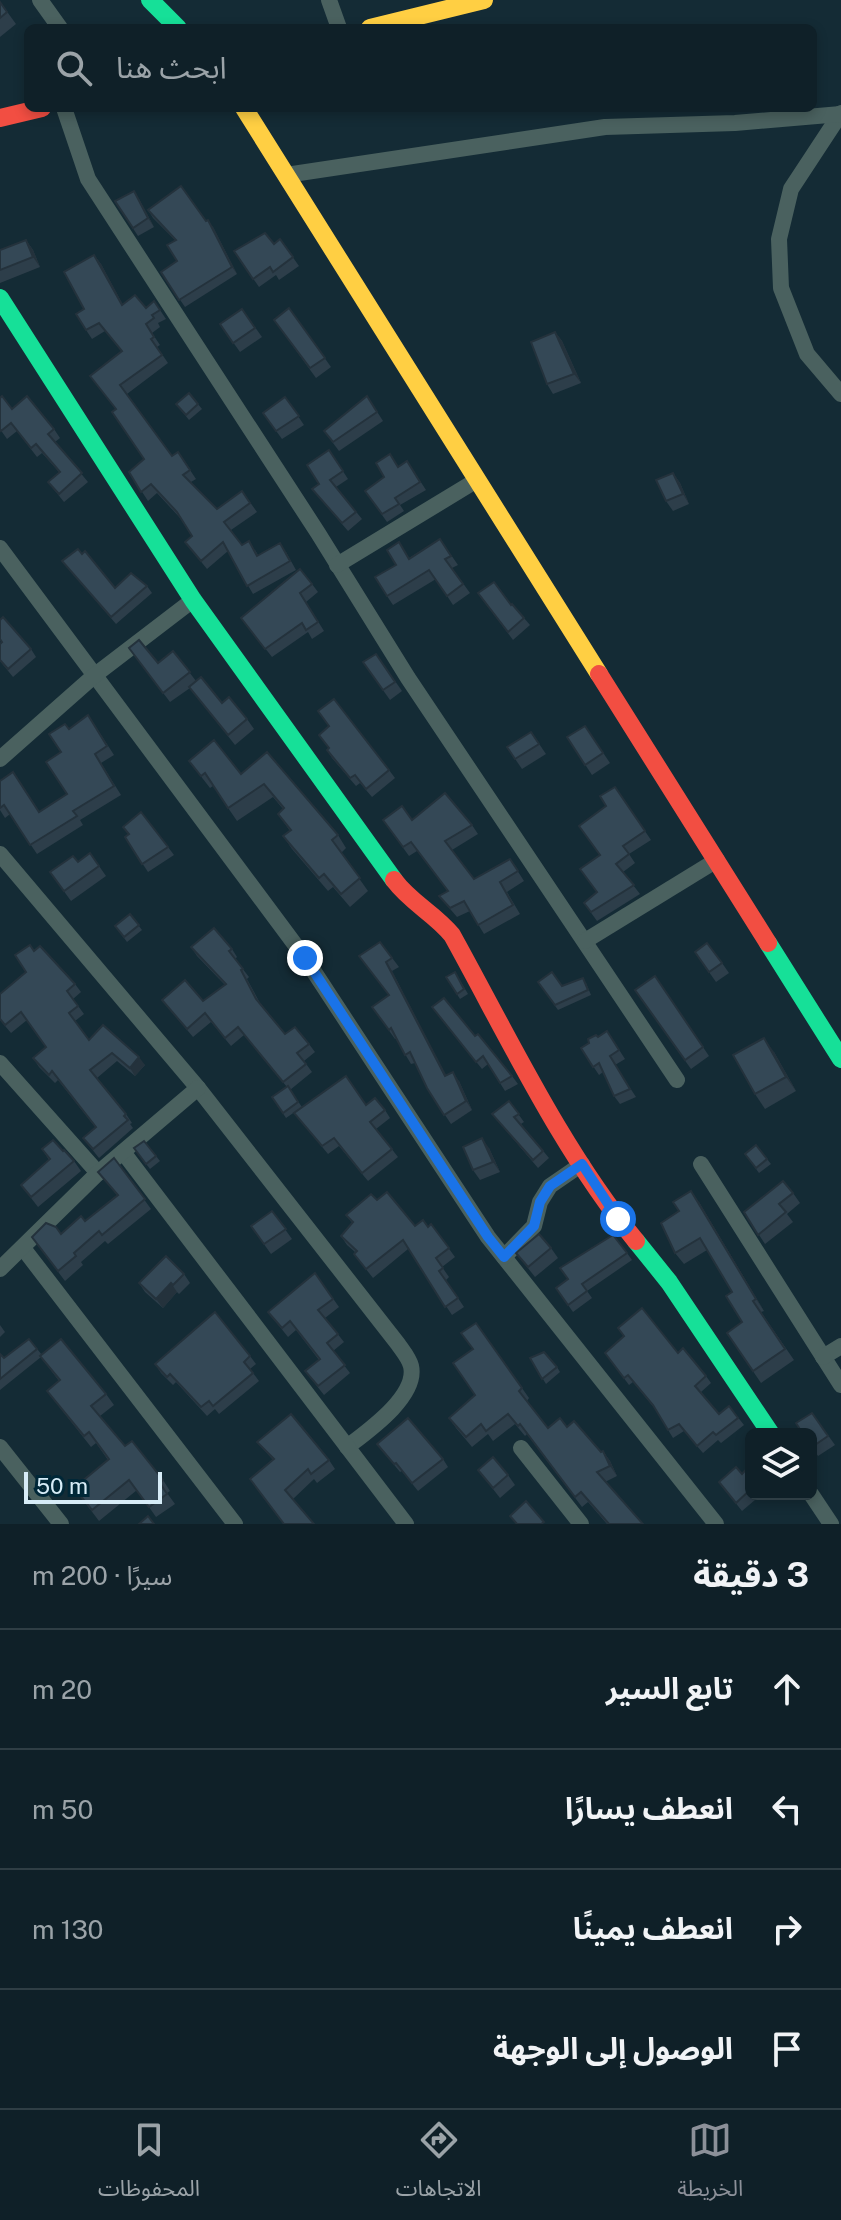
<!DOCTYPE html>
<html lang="ar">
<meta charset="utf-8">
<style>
:root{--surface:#0f2028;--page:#182830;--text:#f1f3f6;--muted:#9ba3a8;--line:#2f3e45;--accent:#8c9099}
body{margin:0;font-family:"Public Sans","Noto Sans Arabic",sans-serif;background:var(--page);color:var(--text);direction:rtl}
.controls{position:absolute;right:24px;bottom:24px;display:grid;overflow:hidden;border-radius:12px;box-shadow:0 4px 12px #0003}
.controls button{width:72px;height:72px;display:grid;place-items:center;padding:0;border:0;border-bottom:2px solid var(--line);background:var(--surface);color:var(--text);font:40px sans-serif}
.scale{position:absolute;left:24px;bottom:20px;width:138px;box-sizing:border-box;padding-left:8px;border:4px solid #d7ecf7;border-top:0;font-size:22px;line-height:28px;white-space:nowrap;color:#d7ecf7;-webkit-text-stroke:6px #002737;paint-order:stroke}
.stop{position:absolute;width:24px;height:24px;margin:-18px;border:6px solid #1a73e8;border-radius:50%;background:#fff}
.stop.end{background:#1a73e8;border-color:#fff;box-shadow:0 2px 8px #0008}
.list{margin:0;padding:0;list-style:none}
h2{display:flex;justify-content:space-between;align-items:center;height:104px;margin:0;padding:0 32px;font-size:34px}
h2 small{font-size:26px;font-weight:400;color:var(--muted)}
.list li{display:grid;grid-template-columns:52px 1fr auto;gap:24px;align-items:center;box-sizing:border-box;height:120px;padding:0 32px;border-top:2px solid var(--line)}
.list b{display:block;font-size:30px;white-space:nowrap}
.list em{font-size:26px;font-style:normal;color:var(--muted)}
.icon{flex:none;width:44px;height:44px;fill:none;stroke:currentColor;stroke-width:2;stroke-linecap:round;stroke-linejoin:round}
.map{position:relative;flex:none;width:841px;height:1524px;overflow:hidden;direction:ltr}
.search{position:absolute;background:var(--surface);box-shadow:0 4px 12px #0003;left:24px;right:24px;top:24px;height:88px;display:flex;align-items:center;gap:20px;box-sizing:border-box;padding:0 28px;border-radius:12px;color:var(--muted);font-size:30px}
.sheet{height:584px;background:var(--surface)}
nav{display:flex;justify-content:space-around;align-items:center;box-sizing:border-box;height:112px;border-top:2px solid var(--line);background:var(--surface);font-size:22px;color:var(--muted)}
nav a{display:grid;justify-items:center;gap:4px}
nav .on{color:var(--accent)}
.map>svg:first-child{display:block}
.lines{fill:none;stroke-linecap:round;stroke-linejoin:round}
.street{stroke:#4a615f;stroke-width:16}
.fast{stroke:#16e098;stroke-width:18}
.slow{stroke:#ffcf43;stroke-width:18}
.jam{stroke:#f24e42;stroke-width:18}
.wall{fill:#2d3e4a}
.shaded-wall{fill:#24323c}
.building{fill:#344856;stroke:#24323c;stroke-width:2}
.route{stroke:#1a73e8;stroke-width:10}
</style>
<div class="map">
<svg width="841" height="1524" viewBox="0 0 841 1524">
<rect width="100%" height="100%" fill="#142b35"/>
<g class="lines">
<g class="street">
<polyline points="40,0 60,28"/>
<polyline points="329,0 339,28"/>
<polyline points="64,108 88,179 318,533 408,678 677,1080"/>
<polyline points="841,113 791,189 779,239 781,288 807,354 841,394"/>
<polyline points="286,175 605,127 735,123 841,114"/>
<polyline points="0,548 305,958 488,1237 716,1524"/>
<polyline points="337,565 477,480"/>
<polyline points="0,759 95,675 193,600"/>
<path d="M0 854 198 1088 398 1344C402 1350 409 1358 411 1366 418 1396 368 1431 347 1447"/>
<polyline points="585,941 717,860"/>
<polyline points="0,1063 98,1173"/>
<polyline points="123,1152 406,1524"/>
<polyline points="701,1164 841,1385"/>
<polyline points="23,1248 235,1524"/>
<polyline points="504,1257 534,1226 540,1202 550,1186 582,1164"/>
<polyline points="0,1269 98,1173 198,1088"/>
<polyline points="823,1357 841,1346"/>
<polyline points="0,1447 61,1524"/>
<polyline points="521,1448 581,1524"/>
<polyline points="811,1494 831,1524"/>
</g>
<g class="fast">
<polyline points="150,0 178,28"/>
<polyline points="0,298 193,600 394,880"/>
<polyline points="768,943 841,1059"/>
<polyline points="636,1241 669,1282 771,1434"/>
</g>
<g class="slow">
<polyline points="370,28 484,0"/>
<polyline points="244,108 599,674"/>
</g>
<g class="jam">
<polyline points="0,118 42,108"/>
<polyline points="599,674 768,943"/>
<path d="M394 880C411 903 434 913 452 935 509 1038 561 1149 636 1241"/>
</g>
</g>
<g class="wall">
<polygon points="0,2 16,24 0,37"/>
<polygon points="139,199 154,227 138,236 115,201"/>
<polygon points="148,210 206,221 213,227 237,274 185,307 161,272 177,261 175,240 153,218"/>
<polygon points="280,239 299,266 279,280 276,275 259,287 234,251 274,244"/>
<polygon points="26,240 33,250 40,267 0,283 0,250"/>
<polygon points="94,255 101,264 123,305 146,308 154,301 166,319 158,323 160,327 152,333 160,345 157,347 168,363 127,394 172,456 178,452 196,479 191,482 217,509 242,491 257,512 231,530 242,545 255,550 258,555 286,552 296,570 253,594 228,551 207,569 185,542 192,536 181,519 157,493 148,501 129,472 144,459 115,410 122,352 105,331 92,339 86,330 84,309"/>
<polygon points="289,308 331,367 316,378 274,320"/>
<polygon points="242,309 262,337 240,352 220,324"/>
<polygon points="555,332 562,341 581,383 553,394 547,384"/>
<polygon points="189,393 202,409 189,420 176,404"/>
<polygon points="367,396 383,421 339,451 324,431"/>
<polygon points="285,397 304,425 282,439 263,413"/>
<polygon points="12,409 54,429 60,438 55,442 88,482 64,502 48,482 59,472 42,453 37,457 17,431 7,439 0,429"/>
<polygon points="329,450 348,479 336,487 362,519 348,531 312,489 319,484"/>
<polygon points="407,461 426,490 400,505 404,511 387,522 365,491"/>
<polygon points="673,473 680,483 689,504 673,511 666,501"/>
<polygon points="440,539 458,565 452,568 470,593 453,605 436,579 393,605 387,596 409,558"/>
<polygon points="82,554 115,588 147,586 152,593 116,624 62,561"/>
<polygon points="312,584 318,592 306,602 324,631 312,639 308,632 272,657 241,618"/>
<polygon points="478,593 511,605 524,618 530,625 513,640"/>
<polygon points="2,642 31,649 36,657 13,677 0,661 0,644"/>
<polygon points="129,648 158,663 173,651 196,681 222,703 247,719 254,729 235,745 190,688 170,702"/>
<polygon points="376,654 402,691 390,700 363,662"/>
<polygon points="94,724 114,755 101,763 121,795 80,820 83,825 37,854 10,814 5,818 0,810 0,781 40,812 67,794 61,752 69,729"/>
<polygon points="585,726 610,763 592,775 567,737"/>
<polygon points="531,732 546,754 522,769 507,747"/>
<polygon points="319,735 389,770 395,778 372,797 360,783 356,786 332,758 327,750 329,748"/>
<polygon points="267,752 338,835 346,848 341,853 368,891 350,907 333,887 328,891 292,849 283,836 290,831 278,814 283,809 273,797 237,821 213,786 210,788 189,761 241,774"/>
<polygon points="615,787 651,840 629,854 635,863 623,872 640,894 597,921 584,903 597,892 606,806"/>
<polygon points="383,820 412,820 472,825 478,834 452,850 474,879 510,859 524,881 507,892 520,914 484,934 470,911 457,917 439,896 448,891 417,851 409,856"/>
<polygon points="125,837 168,847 174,855 148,872"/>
<polygon points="90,853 106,876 71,901 50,872 78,862"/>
<polygon points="130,914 142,930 127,942 115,926"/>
<polygon points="380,942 399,967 392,971 446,1076 459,1081 472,1110 451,1124 427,1088 415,1063 411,1064 396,1039 395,1039 372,1007 389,996"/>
<polygon points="191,947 232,949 237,957 235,959 249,977 247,979 260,1003 285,1034 309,1044 315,1052 304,1061 312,1072 290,1090 302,1107 286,1118 272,1097 287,1087 244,1035 231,1046 211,1022 193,1037 162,1000 203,1001 225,985 197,956"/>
<polygon points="34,951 75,984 81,992 73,999 84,1014 75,1021 89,1040 145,1065 135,1076 117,1061 97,1078 126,1114 132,1123 130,1124 133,1128 99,1158 83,1138 96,1128 58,1080 55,1083 39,1067 33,1058 46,1047 27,1020 11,1033 0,1020 0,994 26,972"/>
<polygon points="695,952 722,963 729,973 716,982"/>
<polygon points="655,976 709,1056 691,1069 635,990"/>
<polygon points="446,977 458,977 468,994 460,999"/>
<polygon points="538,982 562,986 586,983 591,995 558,1010"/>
<polygon points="432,1007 512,1076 518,1084 505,1091 488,1064 482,1069"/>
<polygon points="607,1031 625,1059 615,1065 636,1097 620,1104 614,1096 603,1072 599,1075 581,1048"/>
<polygon points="774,1052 796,1091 765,1109 755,1094"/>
<polygon points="509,1101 524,1122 521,1124 549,1158 538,1168 492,1114"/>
<polygon points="366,1105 385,1110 390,1118 376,1129 398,1157 368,1181 339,1146 328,1154 294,1113"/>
<polygon points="756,1145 771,1164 759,1173 745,1154"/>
<polygon points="134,1148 156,1156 160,1161 150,1169"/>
<polygon points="489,1148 500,1172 480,1180 473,1170"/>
<polygon points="42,1149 74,1161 81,1171 38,1207 21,1185 49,1160"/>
<polygon points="114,1158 151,1209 108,1244 105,1241 81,1262 83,1265 65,1281 32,1237 61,1234 85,1221 117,1195 98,1172"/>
<polygon points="793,1193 800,1203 787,1214 793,1222 765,1244 744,1212"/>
<polygon points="377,1200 415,1226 428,1227 431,1224 455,1257 442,1267 449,1277 446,1280 464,1307 452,1315 408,1249 373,1278 354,1254 355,1252 347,1245 341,1236 352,1223 346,1215"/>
<polygon points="699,1202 764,1311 761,1312 794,1360 761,1383 727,1333 742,1322 732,1292 707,1250 684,1264 675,1253"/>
<polygon points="272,1211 292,1239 271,1254 251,1226"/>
<polygon points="551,1248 558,1258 535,1277 516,1253"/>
<polygon points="627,1253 632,1260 587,1291 592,1298 573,1312 556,1288"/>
<polygon points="315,1273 339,1307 325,1318 344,1342 333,1351 350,1373 324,1395 305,1371 319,1360 296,1330 288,1337 268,1312"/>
<polygon points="184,1274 190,1283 179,1294 177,1292 163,1308 145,1292 139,1283"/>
<polygon points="476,1323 529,1398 527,1401 548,1428 567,1427 601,1452 603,1451 610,1461 617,1476 605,1482 643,1524 607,1524 588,1502 582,1507 527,1434 525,1436 515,1424 493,1441 488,1434 472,1447 456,1428 449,1418 475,1395 473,1349"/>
<polygon points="0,1325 5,1332 0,1337"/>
<polygon points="29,1339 42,1355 106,1394 114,1405 100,1416 125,1446 163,1480 170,1491 167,1493 175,1504 156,1517 137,1490 99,1521 74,1488 108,1460 96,1443 91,1447 47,1391 59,1381 41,1357 0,1390 0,1354 4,1358"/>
<polygon points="605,1353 678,1353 706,1376 711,1383 701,1392 719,1414 729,1406 744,1425 721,1443 718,1440 703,1453 684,1431 673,1438 656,1410 633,1382 629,1385"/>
<polygon points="250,1356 256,1364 250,1369 259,1381 219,1414 215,1409 207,1416 176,1382 173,1385 161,1373 155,1364"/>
<polygon points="530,1358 557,1367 560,1372 546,1384"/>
<polygon points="812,1413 835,1445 818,1456 811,1446"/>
<polygon points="257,1442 329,1460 335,1469 317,1483 314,1479 293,1499 284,1524 273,1460"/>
<polygon points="377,1444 443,1459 448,1467 418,1491 402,1471 400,1472"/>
<polygon points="751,1464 751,1494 762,1494 742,1511 719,1482 742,1474"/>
<polygon points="478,1470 508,1475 515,1485 500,1498"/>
</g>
<g class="shaded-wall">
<polygon points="134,191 139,199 154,227 148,218"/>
<polygon points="208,220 213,227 237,274 232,267"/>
<polygon points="26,240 33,250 40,267 33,257"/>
<polygon points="94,255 101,264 128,314 122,305"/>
<polygon points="555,332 562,341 581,383 574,374"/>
<polygon points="673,473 680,483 689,504 683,494"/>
<polygon points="386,962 392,971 452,1086 445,1076"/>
<polygon points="764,1038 774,1052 796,1091 786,1077"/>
<polygon points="139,1057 145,1065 135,1076 130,1068"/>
<polygon points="453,1072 459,1081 472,1110 466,1101"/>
<polygon points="482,1138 489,1148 500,1172 493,1162"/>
<polygon points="691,1191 699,1202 764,1311 756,1299"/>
<polygon points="171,1283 177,1292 163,1308 156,1299"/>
<polygon points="603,1451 610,1461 617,1476 610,1466"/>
</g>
<g class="building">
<polygon points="0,2 7,12 0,18"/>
<polygon points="181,186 206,221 208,220 232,267 179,300 161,272 177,261 167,245 176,240 148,210"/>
<polygon points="134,191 148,218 133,228 115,201"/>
<polygon points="265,233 274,244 280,239 293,257 273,272 270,267 253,279 234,251"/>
<polygon points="26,240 33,257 0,270 0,250"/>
<polygon points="94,255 122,305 135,295 146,308 154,301 160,310 152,315 154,318 146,324 154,337 151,339 162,355 120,385 172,456 178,452 190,470 183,475 217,509 242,491 250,503 224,522 242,545 249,541 257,556 280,543 290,561 247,586 223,542 201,561 185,542 192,536 177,512 151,484 141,492 129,472 144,459 112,412 116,409 90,376 122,351 99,323 86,330 76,314 84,309 64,272"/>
<polygon points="289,308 325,358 310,368 274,320"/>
<polygon points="242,309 255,328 233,343 220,324"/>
<polygon points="555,332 574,374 547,384 531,342"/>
<polygon points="189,393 198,404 186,415 176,404"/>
<polygon points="2,396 12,409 27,396 54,429 48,434 82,473 59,494 48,482 60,472 36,444 31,448 11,423 1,431 0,429 0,398"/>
<polygon points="367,396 377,412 333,442 324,431"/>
<polygon points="285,397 299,416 276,431 263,413"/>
<polygon points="329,450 343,471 330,480 356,512 342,523 312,489 319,484 307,465"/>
<polygon points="390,454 398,467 407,461 420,482 395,498 399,504 382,514 365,491 384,477 376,463"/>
<polygon points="673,473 683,494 666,501 656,480"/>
<polygon points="440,539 451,556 445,559 463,584 447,596 429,570 387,596 375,577 396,565 387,550 399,542 409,559"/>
<polygon points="78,549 82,554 85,551 115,588 131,573 147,586 111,617 62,561"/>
<polygon points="300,569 312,584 300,593 318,622 306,630 302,623 265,649 241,618"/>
<polygon points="494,582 511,605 512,604 524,618 508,632 478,593"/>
<polygon points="3,617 31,649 8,669 0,660 0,644 2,642 0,639 0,620"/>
<polygon points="139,640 158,663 173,651 190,672 163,693 129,648"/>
<polygon points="376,654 395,682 383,690 363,662"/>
<polygon points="201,677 222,703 229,697 247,719 228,735 189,687"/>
<polygon points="334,699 389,770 366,789 355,775 350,778 327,750 329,748 319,735 329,726 318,711"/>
<polygon points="88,715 107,746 95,754 114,786 73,811 77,816 30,845 4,805 0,808 0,781 13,772 39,812 67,794 46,762 61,752 49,734 65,724 69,729"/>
<polygon points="585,726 603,753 585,765 567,737"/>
<polygon points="531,732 539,744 515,759 507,747"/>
<polygon points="214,740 241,774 267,752 338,835 332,840 360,878 341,894 324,874 319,878 283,836 291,830 278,814 284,808 264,784 228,808 205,773 201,776 189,761"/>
<polygon points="615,787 645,831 623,846 629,854 616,864 634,885 591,912 584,903 597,892 580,869 600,855 579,826 606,806 600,796"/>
<polygon points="445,793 472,825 445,841 474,879 510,859 518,871 500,882 513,905 478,925 464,901 450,908 439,896 448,891 411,842 403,847 383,820 402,806 412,820"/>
<polygon points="141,812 168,847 142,864 125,837 129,834 123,827"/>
<polygon points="90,853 99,866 64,891 50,872 73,856 78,862"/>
<polygon points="130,914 139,925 124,937 115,926"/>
<polygon points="214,928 232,949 229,951 243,969 241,970 256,999 285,1034 295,1027 309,1044 297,1053 306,1064 283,1082 238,1027 225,1038 205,1013 187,1029 162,1000 185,980 203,1001 226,984 191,947"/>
<polygon points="380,942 392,958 386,962 445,1076 453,1072 466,1101 444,1115 427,1088 410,1052 405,1055 391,1028 389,1030 372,1007 389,995 359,956"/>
<polygon points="707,943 722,963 709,972 695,952"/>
<polygon points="30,945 34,951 40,946 75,984 67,991 78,1006 69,1013 89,1040 103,1025 139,1057 130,1068 112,1053 90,1070 126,1114 124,1116 128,1120 93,1149 83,1138 96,1127 52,1071 49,1075 33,1058 46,1047 21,1012 5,1025 0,1019 0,994 26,972 15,955"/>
<polygon points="455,972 464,989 457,994 446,977"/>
<polygon points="552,972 562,986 583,978 588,990 555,1005 538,982"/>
<polygon points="655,976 703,1047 685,1060 635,990"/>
<polygon points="444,998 475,1036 478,1034 512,1076 500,1083 483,1056 476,1062 432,1007"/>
<polygon points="607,1031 619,1050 610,1056 630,1089 614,1096 599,1063 593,1067 581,1048 589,1043 588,1039 596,1035 598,1037"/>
<polygon points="764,1038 786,1077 755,1094 733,1055"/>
<polygon points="346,1076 366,1105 375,1098 385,1110 370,1122 392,1149 362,1173 334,1138 322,1146 294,1113"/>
<polygon points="288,1086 298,1102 283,1113 272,1097"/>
<polygon points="509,1101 519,1114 514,1117 543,1151 533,1160 492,1114"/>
<polygon points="482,1138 493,1162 473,1170 463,1147"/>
<polygon points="53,1140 63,1151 64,1150 74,1161 31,1197 21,1185 50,1159 42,1149"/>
<polygon points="144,1141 156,1156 146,1164 134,1148"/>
<polygon points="756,1145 767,1159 756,1168 745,1154"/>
<polygon points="114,1158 145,1199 102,1235 99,1231 74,1253 76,1256 58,1271 32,1237 46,1223 56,1227 61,1234 81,1216 85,1221 118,1195 98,1172"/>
<polygon points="783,1181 793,1193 779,1204 786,1212 758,1235 744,1212"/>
<polygon points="691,1191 756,1299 753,1301 785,1349 753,1371 727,1333 742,1322 726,1296 732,1292 700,1238 675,1253 661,1223 679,1211 673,1202"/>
<polygon points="387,1192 415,1226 423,1220 428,1227 431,1224 449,1248 436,1258 443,1268 439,1271 458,1298 445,1307 403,1240 366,1269 354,1254 357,1251 341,1236 353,1222 346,1215 371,1194 377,1200"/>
<polygon points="272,1211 286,1229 264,1244 251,1226"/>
<polygon points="539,1234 551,1248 528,1267 516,1253"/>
<polygon points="613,1235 627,1253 582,1284 587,1291 568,1305 556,1288 568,1279 560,1268"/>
<polygon points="166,1256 184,1274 173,1285 171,1283 156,1299 139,1283"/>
<polygon points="315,1273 333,1299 318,1310 338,1334 327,1343 345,1365 318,1386 305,1371 320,1359 290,1321 282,1328 268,1312"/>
<polygon points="642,1308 678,1353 683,1348 706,1376 695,1386 719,1414 729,1406 738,1418 716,1435 713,1432 697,1446 679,1424 668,1430 653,1405 628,1375 624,1378 605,1353 624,1336 618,1328"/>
<polygon points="215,1312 250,1356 244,1362 253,1373 213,1406 209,1401 201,1407 170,1374 167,1377 155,1364"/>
<polygon points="476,1323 522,1388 519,1391 548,1428 560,1418 567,1427 574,1421 601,1452 603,1451 610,1466 597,1472 643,1524 609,1524 581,1492 575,1497 520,1424 518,1426 508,1414 486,1431 481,1424 466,1437 449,1418 475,1395 453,1363 473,1349 461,1333"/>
<polygon points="29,1339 37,1349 0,1379 0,1354 4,1358"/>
<polygon points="61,1339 106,1394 91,1406 125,1446 132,1441 163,1480 160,1483 167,1494 149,1507 129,1480 92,1510 74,1488 109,1459 89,1432 84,1436 47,1391 60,1380 40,1356"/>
<polygon points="544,1352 557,1367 542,1379 530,1358"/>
<polygon points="812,1413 828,1436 812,1447 811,1434 803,1434 796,1423"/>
<polygon points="291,1414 329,1460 311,1474 308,1469 285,1490 314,1524 284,1524 250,1479 274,1459 257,1442"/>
<polygon points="408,1418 443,1459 412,1483 396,1463 394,1464 377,1444"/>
<polygon points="493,1457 508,1475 493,1488 478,1470"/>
<polygon points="751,1464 751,1489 736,1503 719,1482 736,1467 742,1474"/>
<polygon points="526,1501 544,1522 541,1524 517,1524 510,1516"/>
<polygon points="148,1516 154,1524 139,1524"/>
</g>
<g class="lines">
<polyline class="route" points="305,958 488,1237 504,1257 534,1226 540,1202 550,1186 582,1164 618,1219"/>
</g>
</svg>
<div class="controls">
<button><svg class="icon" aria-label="layers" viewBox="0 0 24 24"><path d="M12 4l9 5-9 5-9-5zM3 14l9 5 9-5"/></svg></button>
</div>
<div class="scale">50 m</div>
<div class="stop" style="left:618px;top:1219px"></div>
<div class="stop end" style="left:305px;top:958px"></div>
<div class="search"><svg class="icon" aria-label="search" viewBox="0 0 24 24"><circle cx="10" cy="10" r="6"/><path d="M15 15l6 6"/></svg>ابحث هنا</div>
</div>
<section class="sheet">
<h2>3 دقيقة<small>سيرًا · 200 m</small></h2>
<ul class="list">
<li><svg class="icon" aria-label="ahead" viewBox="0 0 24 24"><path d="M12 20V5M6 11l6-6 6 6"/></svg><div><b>تابع السير</b></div><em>20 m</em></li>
<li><svg class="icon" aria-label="left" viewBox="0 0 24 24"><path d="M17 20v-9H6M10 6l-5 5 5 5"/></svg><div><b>انعطف يسارًا</b></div><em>50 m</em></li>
<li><svg class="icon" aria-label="right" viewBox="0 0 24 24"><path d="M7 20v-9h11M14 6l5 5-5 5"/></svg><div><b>انعطف يمينًا</b></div><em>130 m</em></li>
<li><svg class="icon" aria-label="arrive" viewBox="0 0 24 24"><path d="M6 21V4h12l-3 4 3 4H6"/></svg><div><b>الوصول إلى الوجهة</b></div></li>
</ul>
</section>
<nav>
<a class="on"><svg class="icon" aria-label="map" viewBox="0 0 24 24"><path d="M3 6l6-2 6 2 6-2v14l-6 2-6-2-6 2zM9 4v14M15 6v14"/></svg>الخريطة</a>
<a><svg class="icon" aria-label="directions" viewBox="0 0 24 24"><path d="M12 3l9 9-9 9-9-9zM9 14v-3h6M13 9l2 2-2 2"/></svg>الاتجاهات</a>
<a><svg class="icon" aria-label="saved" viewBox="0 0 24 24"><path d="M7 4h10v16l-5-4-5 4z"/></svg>المحفوظات</a>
</nav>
